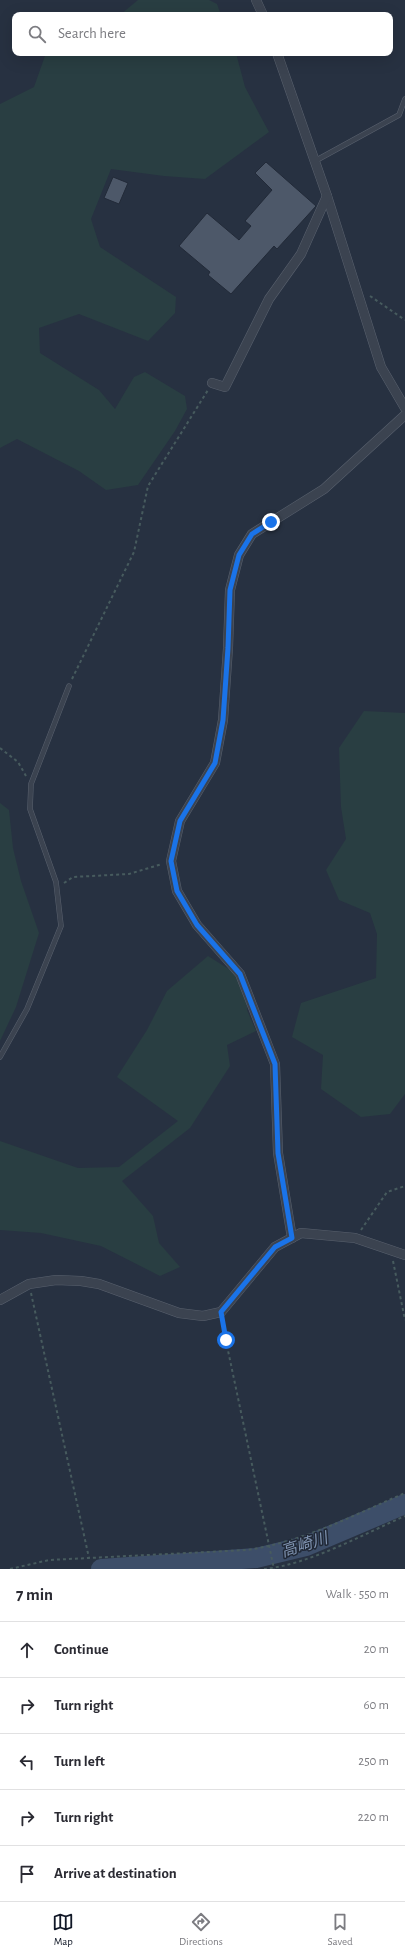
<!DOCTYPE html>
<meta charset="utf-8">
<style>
:root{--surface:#fff;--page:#f2f2f3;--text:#2b2b33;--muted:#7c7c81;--line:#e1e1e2;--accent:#111827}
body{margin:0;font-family:"Alegreya Sans","Noto Sans JP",sans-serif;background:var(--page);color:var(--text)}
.stop{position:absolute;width:12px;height:12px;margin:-9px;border:3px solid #1a73e8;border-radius:50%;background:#fff}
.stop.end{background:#1a73e8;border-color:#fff;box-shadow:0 1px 4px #0008}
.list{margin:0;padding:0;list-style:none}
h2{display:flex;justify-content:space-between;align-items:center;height:52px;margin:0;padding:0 16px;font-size:17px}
h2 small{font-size:13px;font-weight:400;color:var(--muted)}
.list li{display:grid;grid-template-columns:26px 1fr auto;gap:12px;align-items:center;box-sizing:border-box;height:56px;padding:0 16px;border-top:1px solid var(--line)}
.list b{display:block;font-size:15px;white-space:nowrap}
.list em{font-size:13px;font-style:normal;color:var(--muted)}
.icon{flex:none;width:22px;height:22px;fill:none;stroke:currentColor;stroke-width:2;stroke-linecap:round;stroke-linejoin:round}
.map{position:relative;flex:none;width:405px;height:1569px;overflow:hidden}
.search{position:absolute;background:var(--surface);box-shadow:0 4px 16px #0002;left:12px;right:12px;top:12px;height:44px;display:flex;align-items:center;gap:10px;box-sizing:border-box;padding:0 14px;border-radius:8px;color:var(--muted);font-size:15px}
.sheet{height:332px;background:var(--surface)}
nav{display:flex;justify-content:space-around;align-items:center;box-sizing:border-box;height:56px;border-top:1px solid var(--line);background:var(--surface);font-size:11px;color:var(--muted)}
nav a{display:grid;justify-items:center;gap:2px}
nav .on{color:var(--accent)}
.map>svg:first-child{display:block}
.green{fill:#293e42}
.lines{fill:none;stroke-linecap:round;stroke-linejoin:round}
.river{stroke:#3d4e69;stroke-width:20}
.building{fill:#4d5869;stroke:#222a38}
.lane-casing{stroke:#59616e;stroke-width:5.5}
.street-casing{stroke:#59616e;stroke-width:10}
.path{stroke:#475b5e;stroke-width:2;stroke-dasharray:3 3;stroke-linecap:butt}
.lane{stroke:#3b4350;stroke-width:4.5}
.street{stroke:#3b4350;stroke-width:9}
.route{stroke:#1a73e8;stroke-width:5}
.labels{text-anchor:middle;stroke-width:3;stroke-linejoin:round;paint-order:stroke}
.water-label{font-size:16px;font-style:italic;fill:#8094b1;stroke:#202836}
</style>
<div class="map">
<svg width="405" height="1569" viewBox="0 0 405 1569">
<rect width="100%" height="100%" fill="#273141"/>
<g class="green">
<polygon points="138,0 209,0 217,4 221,15 120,15"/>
<polygon points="46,53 236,53 245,87 269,132 205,179 164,176 111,169 91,219 100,247 176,297 175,313 148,341 79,314 39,328 40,353 99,390 115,409 134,377 145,372 185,396 187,409 175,431 138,485 106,490 79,471 17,439 0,448 0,104 34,87"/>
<polygon points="364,711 405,713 405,1094 390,1114 361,1117 321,1089 323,1055 292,1037 301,1003 376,978 377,934 370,913 339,900 326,870 346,839 341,807 339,748"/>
<polygon points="0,803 9,810 13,848 21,881 39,933 16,1007 0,1041"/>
<polygon points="208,956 235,973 247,997 247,1010 256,1031 227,1045 230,1066 190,1128 122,1181 153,1216 159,1243 180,1267 160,1276 101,1246 41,1233 0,1230 0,1141 78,1168 119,1167 178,1121 117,1077 147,1030 167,991"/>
</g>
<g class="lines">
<polyline class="river" points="101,1569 256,1558 306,1546 405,1504"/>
</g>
<g class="building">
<polygon points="266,162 316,206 277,249 274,246 231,294 208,275 210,272 179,246 207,213 239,240 251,226 245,221 272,190 255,173"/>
<polygon points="113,177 128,183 119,204 104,198"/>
</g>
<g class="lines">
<g class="lane-casing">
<g id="lane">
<polyline points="315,161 399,115 405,99"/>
<polyline points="0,1057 27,1009 61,926 56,882 30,809 31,784 69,686"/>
</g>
</g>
<g class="street-casing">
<g id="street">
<polyline points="256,0 263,15"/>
<polyline points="277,53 327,196 381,367 405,408"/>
<polyline points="212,383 225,387 269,299 301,254 327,196"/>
<polyline points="292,1238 278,1153 275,1064 240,974 197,925 177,891 171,861 180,821 215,763 223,720 228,648 230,590 239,555 252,534 324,489 405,415"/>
<polyline points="0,1300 29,1284 56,1280 81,1281 99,1284 179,1313 203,1316 221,1312 275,1247 301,1233 355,1238 405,1255"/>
</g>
</g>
<g class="path">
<polyline points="370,296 405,320"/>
<polyline points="72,679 134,552 148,486 208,390"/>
<polyline points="0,748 18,762 26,776"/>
<polyline points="64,883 73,877 129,874 162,864"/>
<polyline points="361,1230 387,1192 405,1186"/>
<polyline points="393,1261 405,1320"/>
<polyline points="31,1293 89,1558"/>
<polyline points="222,1322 274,1569"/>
<path d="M10 1569 49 1560 247 1550C303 1542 354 1515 405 1493"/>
<path d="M264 1569C308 1565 364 1534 405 1516"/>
</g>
<use href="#lane" class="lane"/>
<use href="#street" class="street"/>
</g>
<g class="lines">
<polyline class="route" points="226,1340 221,1312 275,1247 292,1238 278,1153 275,1064 240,974 197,925 177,891 171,861 180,821 215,763 223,720 228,648 230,590 239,555 252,534 271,522"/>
</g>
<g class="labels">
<g class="water-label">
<text transform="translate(304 1544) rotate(-18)" y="6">高崎川</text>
</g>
</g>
</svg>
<div class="stop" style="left:226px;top:1340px"></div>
<div class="stop end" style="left:271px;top:522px"></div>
<div class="search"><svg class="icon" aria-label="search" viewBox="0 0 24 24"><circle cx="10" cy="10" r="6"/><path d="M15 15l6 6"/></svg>Search here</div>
</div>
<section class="sheet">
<h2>7 min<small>Walk · 550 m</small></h2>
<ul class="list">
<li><svg class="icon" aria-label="ahead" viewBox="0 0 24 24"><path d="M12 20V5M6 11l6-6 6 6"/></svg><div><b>Continue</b></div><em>20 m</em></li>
<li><svg class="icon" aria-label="right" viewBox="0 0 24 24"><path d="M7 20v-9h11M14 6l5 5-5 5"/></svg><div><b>Turn right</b></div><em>60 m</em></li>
<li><svg class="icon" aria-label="left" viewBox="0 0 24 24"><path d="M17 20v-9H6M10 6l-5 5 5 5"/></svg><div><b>Turn left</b></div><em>250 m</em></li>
<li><svg class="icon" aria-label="right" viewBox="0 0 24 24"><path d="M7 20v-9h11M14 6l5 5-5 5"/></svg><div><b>Turn right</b></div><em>220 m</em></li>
<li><svg class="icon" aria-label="arrive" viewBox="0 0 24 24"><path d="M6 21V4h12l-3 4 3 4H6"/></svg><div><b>Arrive at destination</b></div></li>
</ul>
</section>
<nav>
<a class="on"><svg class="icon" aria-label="map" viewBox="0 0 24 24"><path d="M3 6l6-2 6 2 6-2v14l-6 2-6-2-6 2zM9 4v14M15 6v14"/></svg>Map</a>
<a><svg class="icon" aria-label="directions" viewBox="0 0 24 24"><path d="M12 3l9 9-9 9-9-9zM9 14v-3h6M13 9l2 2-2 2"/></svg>Directions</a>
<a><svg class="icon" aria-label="saved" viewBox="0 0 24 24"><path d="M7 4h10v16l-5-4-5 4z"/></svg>Saved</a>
</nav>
